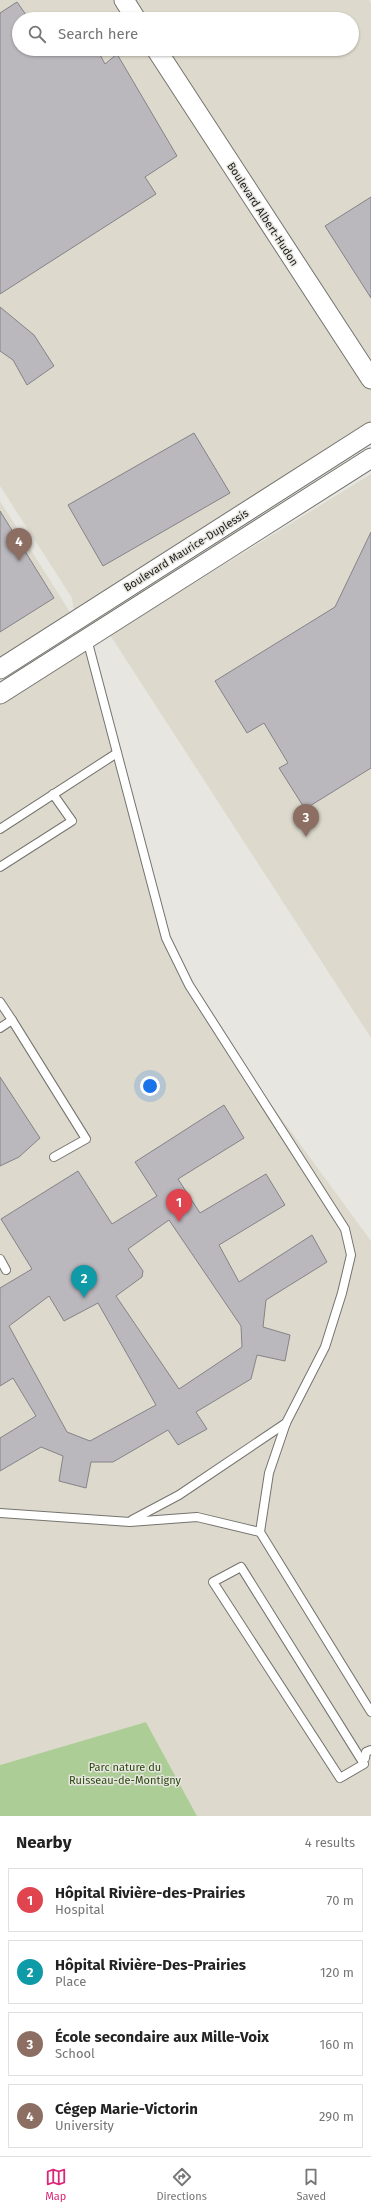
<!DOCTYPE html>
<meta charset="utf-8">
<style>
:root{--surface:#fff;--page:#f6f6f6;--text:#222;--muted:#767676;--line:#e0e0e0;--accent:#db2777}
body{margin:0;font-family:"Fira Sans",sans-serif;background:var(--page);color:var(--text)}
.you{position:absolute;left:150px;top:1086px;width:14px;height:14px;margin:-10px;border:3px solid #fff;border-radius:50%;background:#1a73e8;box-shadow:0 0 0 6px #1a73e833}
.badge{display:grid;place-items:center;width:26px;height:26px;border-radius:50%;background:var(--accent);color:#fff;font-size:13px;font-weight:700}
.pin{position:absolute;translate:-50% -33px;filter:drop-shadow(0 1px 2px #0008)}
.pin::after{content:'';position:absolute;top:21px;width:14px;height:12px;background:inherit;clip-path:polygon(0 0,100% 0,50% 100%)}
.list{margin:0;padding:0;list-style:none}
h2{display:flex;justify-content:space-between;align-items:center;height:52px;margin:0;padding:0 16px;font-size:17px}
h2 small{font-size:13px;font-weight:400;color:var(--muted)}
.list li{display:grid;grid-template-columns:26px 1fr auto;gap:12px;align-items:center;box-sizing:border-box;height:64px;margin:0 8px 8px;padding:0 8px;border:1px solid var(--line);border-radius:0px}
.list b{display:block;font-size:15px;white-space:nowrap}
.list p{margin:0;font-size:13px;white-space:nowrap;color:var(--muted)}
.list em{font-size:13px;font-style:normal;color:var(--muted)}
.icon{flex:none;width:22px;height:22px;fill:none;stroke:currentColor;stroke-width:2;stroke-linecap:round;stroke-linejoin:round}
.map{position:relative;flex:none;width:371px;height:1816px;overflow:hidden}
.search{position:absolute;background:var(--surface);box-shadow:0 1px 3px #0004;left:12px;right:12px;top:12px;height:44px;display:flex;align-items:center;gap:10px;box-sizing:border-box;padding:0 14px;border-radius:22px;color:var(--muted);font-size:15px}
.sheet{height:340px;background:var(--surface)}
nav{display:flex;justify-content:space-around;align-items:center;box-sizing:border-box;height:56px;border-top:1px solid var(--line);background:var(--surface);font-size:11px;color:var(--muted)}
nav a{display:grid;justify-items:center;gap:2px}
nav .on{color:var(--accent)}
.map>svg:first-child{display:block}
.built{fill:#dddacd;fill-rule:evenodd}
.green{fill:#adcd97}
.building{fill:#bab7bd;stroke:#858388;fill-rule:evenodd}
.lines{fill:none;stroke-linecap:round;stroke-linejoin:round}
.service-casing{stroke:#74736e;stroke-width:10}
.tertiary-casing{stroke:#74736e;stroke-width:21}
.service{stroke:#fff;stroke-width:8}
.tertiary{stroke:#fff;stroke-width:19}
.labels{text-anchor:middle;stroke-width:3;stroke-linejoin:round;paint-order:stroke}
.street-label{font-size:11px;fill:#1a1a18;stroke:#e7e6e0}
.park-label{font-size:11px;fill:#2a490c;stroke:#e7e6e0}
</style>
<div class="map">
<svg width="371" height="1816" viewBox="0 0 371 1816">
<rect width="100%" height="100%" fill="#e7e6e0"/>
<g class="built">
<path d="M0 0H369L371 3V433L0 669V501L75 620 72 598 0 486ZM19 19H352V49H19Z"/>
<polygon points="371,474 371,1038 110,635"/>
<polygon points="87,639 166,938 232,1051 371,1241 371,1816 197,1816 146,1722 0,1765 0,694"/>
</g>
<polygon class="green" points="146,1722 197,1816 0,1816 0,1765"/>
<g class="building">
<polygon points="17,2 29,19 19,19 19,49 97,49 105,64 117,54 177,156 145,177 156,194 0,294 0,13"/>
<polygon points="371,197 371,298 325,226"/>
<polygon points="0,307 34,335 54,366 27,385 13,360 0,351"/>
<polygon points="194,433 230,493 103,566 68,505"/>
<polygon points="0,511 54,598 0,632"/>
<polygon points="371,532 371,768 305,809 279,768 288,763 264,723 247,733 215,681 335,607"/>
<polygon points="0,1077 40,1138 19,1157 0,1166"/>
<path d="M224 1105 244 1138 178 1179 200 1213 266 1174 285 1205 219 1245 239 1282 312 1235 327 1262 266 1300 263 1327 290 1335 285 1361 257 1355 251 1379 196 1412 207 1429 178 1445 168 1430 113 1462H91L86 1488 59 1481 63 1456 41 1447 0 1471V1438L36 1416 13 1378 0 1386V1288L32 1269 1 1219 78 1171 112 1224 157 1196 135 1162ZM169 1220 241 1326 242 1347 179 1389 116 1296 142 1277 143 1271 128 1249ZM49 1296 64 1321 98 1303 156 1405 90 1441 67 1432 9 1326Z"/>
</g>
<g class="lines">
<g class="service-casing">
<g id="service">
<polyline points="87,639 166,938 189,985 345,1229 351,1255 342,1293 325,1347 286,1423 269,1473 260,1532 371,1712"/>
<polyline points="0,829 117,753"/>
<polyline points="0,867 72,821 53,794"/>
<polyline points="0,1002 12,1020 0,1028"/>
<polyline points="12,1020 86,1139 54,1157"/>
<polyline points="0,1259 6,1270"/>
<polyline points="0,1513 130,1522 197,1517 260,1532"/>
<polyline points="132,1520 179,1495 286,1423"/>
<polygon points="241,1567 364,1764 340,1778 213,1582"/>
<polyline points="365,1758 366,1752 371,1750"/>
</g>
</g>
<g class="tertiary-casing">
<g id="tertiary">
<polyline points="124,0 136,19"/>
<polyline points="156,49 371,379"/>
<polyline points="0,669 371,432"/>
<polyline points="0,694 371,458"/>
</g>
</g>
<use href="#service" class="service"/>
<use href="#tertiary" class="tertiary"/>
</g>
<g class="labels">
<g class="street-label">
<text transform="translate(263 214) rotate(57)" y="4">Boulevard Albert-Hudon</text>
<text transform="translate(186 550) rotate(-32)" y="4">Boulevard Maurice-Duplessis</text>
</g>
<g class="park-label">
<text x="125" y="1771">Parc nature du<tspan x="125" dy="13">Ruisseau-de-Montigny</tspan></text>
</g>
</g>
</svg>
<div class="you"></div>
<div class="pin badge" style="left:179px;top:1222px;background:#e0444e">1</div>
<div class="pin badge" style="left:84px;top:1298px;background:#0f9aa8">2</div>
<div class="pin badge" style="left:306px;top:837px;background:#8d6e63">3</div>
<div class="pin badge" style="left:19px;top:561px;background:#8d6e63">4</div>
<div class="search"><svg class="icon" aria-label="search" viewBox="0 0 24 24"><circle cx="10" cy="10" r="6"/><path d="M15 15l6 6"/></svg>Search here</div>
</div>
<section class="sheet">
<h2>Nearby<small>4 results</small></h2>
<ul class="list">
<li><span class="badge" style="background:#e0444e">1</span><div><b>Hôpital Rivière-des-Prairies</b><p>Hospital</p></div><em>70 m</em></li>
<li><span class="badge" style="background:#0f9aa8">2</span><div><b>Hôpital Rivière-Des-Prairies</b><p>Place</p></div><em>120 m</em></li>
<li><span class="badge" style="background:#8d6e63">3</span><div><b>École secondaire aux Mille-Voix</b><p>School</p></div><em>160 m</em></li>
<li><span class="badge" style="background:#8d6e63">4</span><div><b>Cégep Marie-Victorin</b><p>University</p></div><em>290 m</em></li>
</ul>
</section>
<nav>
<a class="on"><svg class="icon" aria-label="map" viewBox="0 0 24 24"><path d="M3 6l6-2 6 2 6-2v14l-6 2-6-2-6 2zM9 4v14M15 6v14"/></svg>Map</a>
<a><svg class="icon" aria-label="directions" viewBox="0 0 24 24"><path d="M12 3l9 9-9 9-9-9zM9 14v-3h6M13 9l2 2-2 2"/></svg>Directions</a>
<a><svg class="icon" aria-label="saved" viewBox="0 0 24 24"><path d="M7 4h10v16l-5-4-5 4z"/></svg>Saved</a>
</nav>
